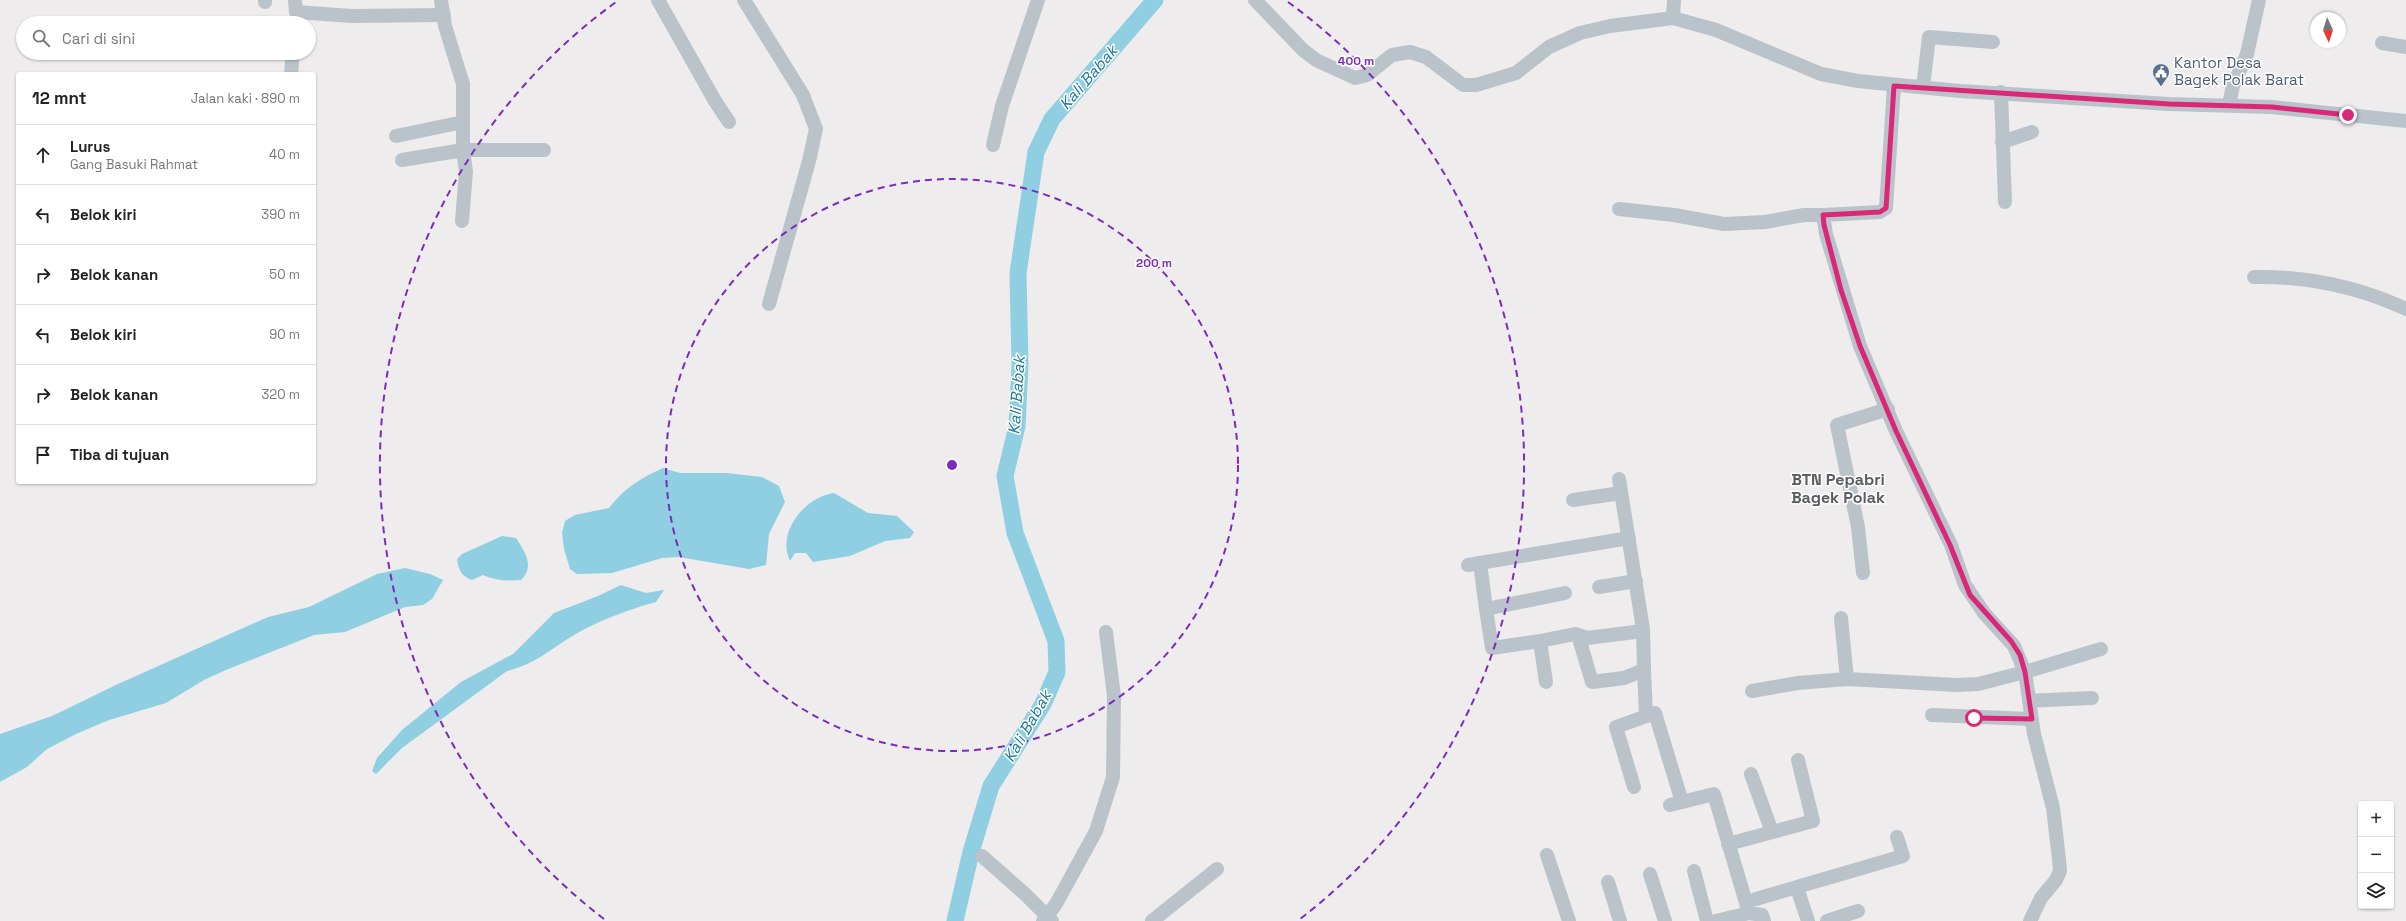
<!DOCTYPE html>
<html lang="id">
<meta charset="utf-8">
<style>
:root{--surface:#fff;--page:#f6f6f6;--text:#222;--muted:#767676;--line:#e0e0e0}
body{margin:0;font-family:"Space Grotesk",sans-serif;background:var(--page);color:var(--text)}
.controls{position:absolute;right:12px;bottom:12px;display:grid;overflow:hidden;border-radius:4px;box-shadow:0 1px 3px #0004}
.controls button{width:36px;height:36px;display:grid;place-items:center;padding:0;border:0;border-bottom:1px solid var(--line);background:var(--surface);color:var(--text);font:20px sans-serif}
.compass{position:absolute;left:2310px;top:12px;width:36px;height:36px;border-radius:50%;background:var(--surface);box-shadow:0 1px 3px #0004;rotate:176deg}
.stop{position:absolute;width:12px;height:12px;margin:-9px;border:3px solid #db2777;border-radius:50%;background:#fff}
.stop.end{background:#db2777;border-color:#fff;box-shadow:0 1px 4px #0008}
.list{margin:0;padding:0;list-style:none}
h2{display:flex;justify-content:space-between;align-items:center;height:52px;margin:0;padding:0 16px;font-size:17px}
h2 small{font-size:13px;font-weight:400;color:var(--muted)}
.list li{display:grid;grid-template-columns:26px 1fr auto;gap:12px;align-items:center;box-sizing:border-box;height:60px;padding:0 16px;border-top:1px solid var(--line)}
.list b{display:block;font-size:15px;white-space:nowrap}
.list p{margin:0;font-size:13px;white-space:nowrap;color:var(--muted)}
.list em{font-size:13px;font-style:normal;color:var(--muted)}
.icon{flex:none;width:22px;height:22px;fill:none;stroke:currentColor;stroke-width:2;stroke-linecap:round;stroke-linejoin:round}
.map{position:relative;flex:none;width:2406px;height:921px;overflow:hidden}
.search{position:absolute;background:var(--surface);box-shadow:0 1px 3px #0004;left:16px;top:16px;width:300px;height:44px;display:flex;align-items:center;gap:10px;box-sizing:border-box;padding:0 14px;border-radius:22px;color:var(--muted);font-size:15px}
.panel{position:absolute;background:var(--surface);box-shadow:0 1px 3px #0004;left:16px;top:72px;width:300px;height:412px;border-radius:4px}
.map>svg:first-child{display:block}
.water{fill:#8fcfe1}
.lines{fill:none;stroke-linecap:round;stroke-linejoin:round}
.river{stroke:#8fcfe1;stroke-width:17}
.minor{stroke:#bbc3ca;stroke-width:14}
.route{stroke:#db2777;stroke-width:5}
.ring{fill:none;stroke:#7b2cbf;stroke-width:2;stroke-dasharray:7 5}
.labels{text-anchor:middle;stroke-width:3;stroke-linejoin:round;paint-order:stroke}
.service-label{font-size:15px;fill:#4e5e75;stroke:#fff;text-anchor:start}
.water-label{font-size:16px;font-style:italic;fill:#1b7a96;stroke:#fff}
.neighbourhood-label{font-size:16px;font-weight:bold;fill:#595c60;stroke:#fff}
.centre{fill:#7b2cbf;stroke:#fff;stroke-width:2}
.ring-label{font-size:12px;text-anchor:middle;font-weight:bold;fill:#7b2cbf;stroke:#fff;stroke-width:3;stroke-linejoin:round;paint-order:stroke}
</style>
<div class="map">
<svg width="2406" height="921" viewBox="0 0 2406 921">
<rect width="100%" height="100%" fill="#eeecec"/>
<g class="water">
<path d="M663 468 680 473H726L762 477 779 486 785 502 769 534 766 565 749 569 679 557 662 558 612 573 577 574 570 569 564 549 562 533 565 521 575 515 609 508C626 487 638 480 663 468Z"/>
<path d="M834 493 868 513 897 516 914 532 910 538 885 541 850 556 813 562 806 553H795L790 561C776 532 805 497 834 493Z"/>
<path d="M502 536 516 538C525 552 535 566 521 580 507 581 497 581 483 575L472 580C462 577 458 569 457 559L462 554Z"/>
<polygon points="405,568 430,574 443,580 432,599 423,605 405,607 345,632 314,635 226,670 204,680 166,703 109,720 76,734 47,749 27,767 0,782 0,734 52,716 118,684 268,617 309,607 377,574"/>
<path d="M621 585 646 593 664 590 656 602C627 610 600 620 574 635 549 650 536 664 507 671L402 748 376 774 372 771 377 758 402 730 461 682 513 654 554 613 598 596Z"/>
</g>
<g class="lines">
<polyline class="river" points="955,921 971,852 991,786 1043,704 1057,672 1056,641 1015,533 1005,476 1017,426 1020,365 1018,273 1036,152 1052,119 1155,0"/>
<g class="minor">
<polyline points="265,0 265,2"/>
<polyline points="295,0 296,12 352,16 444,15"/>
<polyline points="441,0 445,26 463,84 463,150 544,150"/>
<polyline points="658,0 715,101 729,122"/>
<polyline points="744,0 803,95 816,129 809,161 769,304"/>
<polyline points="1255,0 1303,50 1316,60 1355,78 1367,75 1392,55 1410,52 1426,57 1463,85 1476,85 1516,73 1549,47 1580,33 1610,26 1673,18 1716,30 1821,74 1858,81 1960,91 2169,104 2271,107 2406,121"/>
<polyline points="1673,18 1674,0"/>
<polyline points="2382,43 2406,47"/>
<polyline points="291,74 293,53"/>
<polyline points="1894,86 1886,208 1880,212 1823,215 1826,234 1860,346 1896,431 1951,545 1965,585 1984,613 2014,646 2025,672 2034,734 2053,808 2059,859 2060,871 2056,880 2041,898 2030,921"/>
<polyline points="1923,87 1929,37 1993,42"/>
<polyline points="2001,92 2005,202"/>
<polyline points="2229,104 2233,86 2247,54 2259,0"/>
<polyline points="396,136 463,122"/>
<polyline points="2002,142 2032,132"/>
<polyline points="993,145 1002,106 1038,0"/>
<polyline points="402,160 463,150 466,172 462,221"/>
<polyline points="1619,209 1674,215 1724,224 1765,222 1804,215 1823,215"/>
<path d="M2254 277C2307 276 2358 287 2406 309"/>
<polyline points="1619,479 1643,629 1644,670"/>
<polyline points="1573,500 1621,493"/>
<polyline points="1480,563 1486,609"/>
<polyline points="1468,565 1629,538"/>
<polyline points="1863,573 1858,527 1837,425 1888,409"/>
<polyline points="1599,587 1636,581"/>
<polyline points="1841,618 1847,679"/>
<polyline points="1578,635 1592,682 1624,678 1644,670 1646,716"/>
<polyline points="1540,641 1492,648 1486,609 1565,593"/>
<polyline points="1546,682 1540,641 1575,634 1587,638 1643,631"/>
<polyline points="1752,691 1798,683 1847,679 1957,685 1978,684 2025,672 2101,649"/>
<polyline points="2029,701 2092,698"/>
<polyline points="1932,715 2032,719"/>
<polyline points="1751,774 1772,832"/>
<polyline points="1634,787 1616,727 1655,713 1682,802"/>
<polyline points="1670,805 1714,794 1749,913"/>
<polyline points="1728,844 1813,821 1798,760"/>
<polyline points="1547,855 1569,921"/>
<polyline points="982,856 1025,894 1052,921"/>
<polyline points="1694,871 1707,921"/>
<polyline points="1650,874 1665,921"/>
<polyline points="1608,882 1620,921"/>
<polyline points="1797,888 1808,921"/>
<polyline points="1756,899 1903,856 1897,837"/>
<polyline points="1043,921 1056,904 1096,831 1113,777 1114,696 1106,632"/>
<polyline points="1152,921 1217,869"/>
<polyline points="1716,921 1749,913 1762,915 1764,921"/>
<polyline points="1827,921 1858,911"/>
</g>
</g>
<g class="lines">
<polyline class="route" points="1974,718 2032,719 2025,672 2020,655 2011,641 1970,595 1950,545 1896,431 1860,346 1841,290 1824,225 1823,215 1880,212 1886,208 1894,86 2169,104 2272,107 2348,115"/>
</g>
<g class="ring">
<circle cx="952" cy="465" r="286"/>
<path d="M604 919A572 572 0 0 1 616 2M1288 2A572 572 0 0 1 1300 919"/>
</g>
<defs>
<g id="civic-pin" transform="scale(0.9)"><path d="M0 17L-7.5 6A9.5 9.5 0 1 1 7.5 6Z" fill="#5c6f8a" stroke="#fff"/><path d="M-.6-6.5H3V-4.5H.6V-3L4-1V1h2V6H-6V1h2V-1L-.6-3ZM-1.2 2.5V6h2.4V2.5Z" fill="#fff"/></g>
</defs>
<g fill-rule="evenodd">
<use href="#civic-pin" x="2161" y="72"/>
</g>
<g class="labels">
<g class="service-label">
<text x="2174" y="68">Kantor Desa<tspan x="2174" dy="17">Bagek Polak Barat</tspan></text>
</g>
<g class="water-label">
<text transform="translate(1088 77) rotate(-49)" y="6">Kali Babak</text>
<text transform="translate(1016 395) rotate(-86)" y="6">Kali Babak</text>
<text transform="translate(1027 726) rotate(-60)" y="6">Kali Babak</text>
</g>
<g class="neighbourhood-label">
<text x="1838" y="485">BTN Pepabri<tspan x="1838" dy="18">Bagek Polak</tspan></text>
</g>
</g>
<circle cx="952" cy="465" r="6" class="centre"/>
<g class="ring-label">
<text x="1356" y="65">400 m</text>
<text x="1154" y="267">200 m</text>
</g>
</svg>
<div class="controls">
<button>+</button>
<button>−</button>
<button><svg class="icon" aria-label="layers" viewBox="0 0 24 24"><path d="M12 4l9 5-9 5-9-5zM3 14l9 5 9-5"/></svg></button>
</div>
<svg class="compass" viewBox="-18 -18 36 36"><path d="M0-13l5 13h-10z" fill="#e53935"/><path d="M0 13l5-13h-10z" fill="#767676"/></svg>
<div class="stop" style="left:1974px;top:718px"></div>
<div class="stop end" style="left:2348px;top:115px"></div>
<div class="search"><svg class="icon" aria-label="search" viewBox="0 0 24 24"><circle cx="10" cy="10" r="6"/><path d="M15 15l6 6"/></svg>Cari di sini</div>
<section class="panel">
<h2>12 mnt<small>Jalan kaki · 890 m</small></h2>
<ul class="list">
<li><svg class="icon" aria-label="ahead" viewBox="0 0 24 24"><path d="M12 20V5M6 11l6-6 6 6"/></svg><div><b>Lurus</b><p>Gang Basuki Rahmat</p></div><em>40 m</em></li>
<li><svg class="icon" aria-label="left" viewBox="0 0 24 24"><path d="M17 20v-9H6M10 6l-5 5 5 5"/></svg><div><b>Belok kiri</b></div><em>390 m</em></li>
<li><svg class="icon" aria-label="right" viewBox="0 0 24 24"><path d="M7 20v-9h11M14 6l5 5-5 5"/></svg><div><b>Belok kanan</b></div><em>50 m</em></li>
<li><svg class="icon" aria-label="left" viewBox="0 0 24 24"><path d="M17 20v-9H6M10 6l-5 5 5 5"/></svg><div><b>Belok kiri</b></div><em>90 m</em></li>
<li><svg class="icon" aria-label="right" viewBox="0 0 24 24"><path d="M7 20v-9h11M14 6l5 5-5 5"/></svg><div><b>Belok kanan</b></div><em>320 m</em></li>
<li><svg class="icon" aria-label="arrive" viewBox="0 0 24 24"><path d="M6 21V4h12l-3 4 3 4H6"/></svg><div><b>Tiba di tujuan</b></div></li>
</ul>
</section>
</div>
